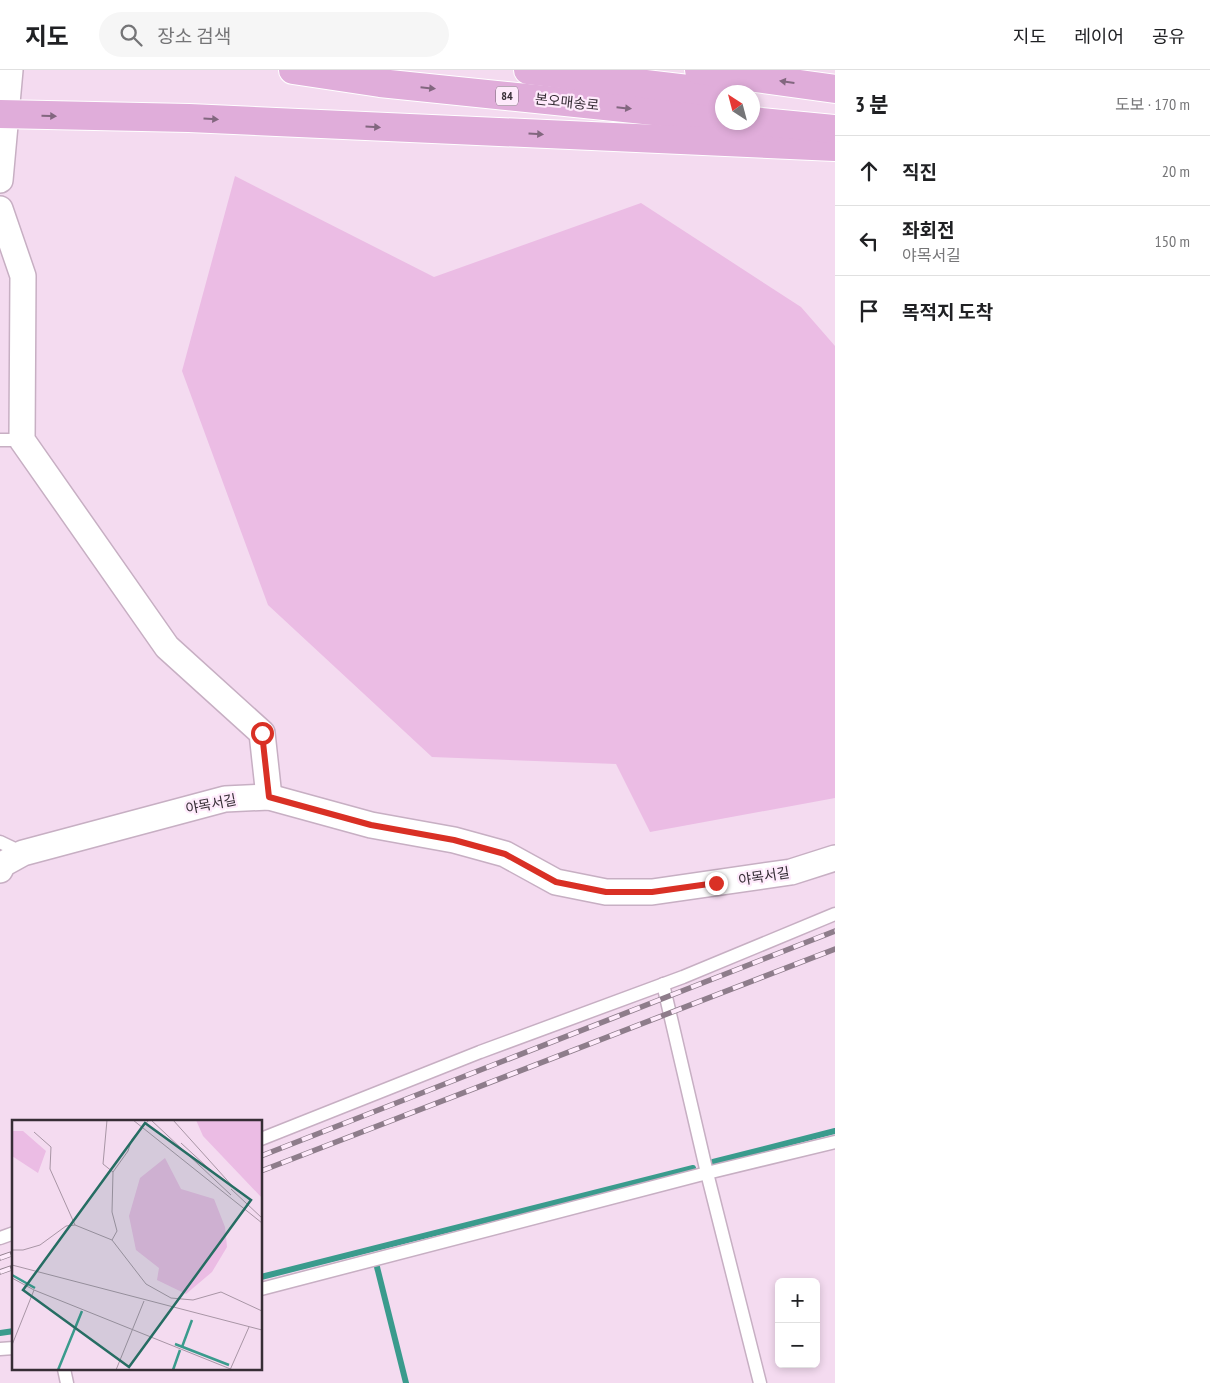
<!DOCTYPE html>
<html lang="ko">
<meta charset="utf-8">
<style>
:root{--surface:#fff;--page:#f6f6f6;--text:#202124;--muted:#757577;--line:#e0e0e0}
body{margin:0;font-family:"PT Sans Narrow","Noto Sans KR",sans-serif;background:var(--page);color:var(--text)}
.controls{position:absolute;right:15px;bottom:15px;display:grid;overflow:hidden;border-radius:8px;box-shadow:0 2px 8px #0003}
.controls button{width:45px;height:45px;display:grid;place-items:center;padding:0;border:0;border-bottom:1px solid var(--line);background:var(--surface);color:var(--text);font:25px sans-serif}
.compass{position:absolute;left:715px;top:15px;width:45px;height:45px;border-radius:50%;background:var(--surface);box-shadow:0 2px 8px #0003;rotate:324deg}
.stop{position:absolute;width:15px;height:15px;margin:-11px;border:4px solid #d93025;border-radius:50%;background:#fff}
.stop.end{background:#d93025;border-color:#fff;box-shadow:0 1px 5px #0008}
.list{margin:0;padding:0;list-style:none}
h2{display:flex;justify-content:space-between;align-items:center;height:65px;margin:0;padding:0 20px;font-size:21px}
h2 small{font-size:16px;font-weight:400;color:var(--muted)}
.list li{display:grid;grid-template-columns:32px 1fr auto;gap:15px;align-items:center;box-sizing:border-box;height:70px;padding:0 20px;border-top:1px solid var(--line)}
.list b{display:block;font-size:19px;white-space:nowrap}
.list p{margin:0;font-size:16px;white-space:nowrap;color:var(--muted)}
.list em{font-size:16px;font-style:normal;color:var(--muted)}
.icon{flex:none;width:28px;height:28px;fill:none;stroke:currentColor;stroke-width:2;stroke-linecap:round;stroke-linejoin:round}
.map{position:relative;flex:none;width:835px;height:1313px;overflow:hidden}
header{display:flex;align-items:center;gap:30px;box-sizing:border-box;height:70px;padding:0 25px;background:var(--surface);border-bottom:1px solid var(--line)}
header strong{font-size:24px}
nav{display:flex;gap:28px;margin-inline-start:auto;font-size:18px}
.search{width:350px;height:45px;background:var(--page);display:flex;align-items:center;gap:12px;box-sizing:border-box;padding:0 18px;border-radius:28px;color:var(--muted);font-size:19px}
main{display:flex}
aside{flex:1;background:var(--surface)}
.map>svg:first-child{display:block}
.green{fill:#ebbce4}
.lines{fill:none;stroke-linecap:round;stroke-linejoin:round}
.stream{stroke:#3a9b8d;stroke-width:6}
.service-casing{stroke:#c7afc3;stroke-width:15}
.minor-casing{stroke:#c7afc3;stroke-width:28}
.primary-casing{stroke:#fff;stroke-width:30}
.service{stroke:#fff;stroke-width:12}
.minor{stroke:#fff;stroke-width:25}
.primary{stroke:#e0adda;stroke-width:28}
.rail-casing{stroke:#8e7d8b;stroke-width:5.5}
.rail{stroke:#feeafb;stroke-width:4;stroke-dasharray:11;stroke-linecap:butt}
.oneway{fill:#82677f}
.route{stroke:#d93025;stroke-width:6}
.labels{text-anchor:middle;stroke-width:4.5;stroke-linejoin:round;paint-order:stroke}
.shield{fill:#feeafb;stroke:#726670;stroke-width:1}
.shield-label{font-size:12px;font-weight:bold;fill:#362d35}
.street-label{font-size:14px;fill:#362d35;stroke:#feeafb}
.inset-river{fill:none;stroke:#3a9b8d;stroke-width:2.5}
.inset-road{fill:none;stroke:#a895a5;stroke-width:1}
.view{fill:#266d63;fill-opacity:0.15;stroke:#266d63;stroke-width:2.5}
.inset-edge{fill:none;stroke:#362d35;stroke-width:2.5}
</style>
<header>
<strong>지도</strong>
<div class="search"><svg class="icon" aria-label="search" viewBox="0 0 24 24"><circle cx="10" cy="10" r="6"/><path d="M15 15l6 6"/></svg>장소 검색</div>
<nav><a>지도</a><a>레이어</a><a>공유</a></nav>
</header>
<main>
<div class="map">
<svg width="835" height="1313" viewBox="0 0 835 1313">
<rect width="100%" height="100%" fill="#f4dbf0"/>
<polygon class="green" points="235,106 434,207 641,133 801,237 835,276 835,728 650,762 616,694 432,687 268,535 182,301"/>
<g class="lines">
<g class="stream">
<polyline points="713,1092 835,1061"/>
<polyline points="377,1197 406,1313"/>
<polyline points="261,1207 693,1098"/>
<polyline points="0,1263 14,1261"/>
</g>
<g class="service-casing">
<g id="service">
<polyline points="0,370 22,370"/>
<polyline points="0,772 23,783"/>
<polyline points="663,914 707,1103 760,1313"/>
<polyline points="261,1069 480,982 683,907 835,844"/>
<polyline points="0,1168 14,1163"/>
<polyline points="261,1219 707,1103 835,1072"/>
<polyline points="0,1279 14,1278"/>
<polyline points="64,1299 67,1313"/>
</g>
</g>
<g class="minor-casing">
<g id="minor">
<polyline points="0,110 10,0"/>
<polyline points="0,139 23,206 22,370 167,577 262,663 269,727"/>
<polyline points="0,800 3,794 23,783 225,729 269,727 371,755 454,770 505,784 556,812 606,822 652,822 791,802 835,788"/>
</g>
</g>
<g class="primary-casing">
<g id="primary">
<polyline points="293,0 380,13 722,48"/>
<polyline points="528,0 722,23"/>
<polyline points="699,0 835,19"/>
<polyline points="0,44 189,48 835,77"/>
<polyline points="752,51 835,59"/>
</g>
</g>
<use href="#service" class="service"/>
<use href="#minor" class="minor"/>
<use href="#primary" class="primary"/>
<g class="rail-casing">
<g id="rail">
<polyline points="261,1086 835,861"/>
<polyline points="261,1101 835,879"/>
<polyline points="0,1188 14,1183"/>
<polyline points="0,1202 14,1197"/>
</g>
</g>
<use href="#rail" class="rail"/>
</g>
<defs><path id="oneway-solid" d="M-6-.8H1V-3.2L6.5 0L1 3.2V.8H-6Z" transform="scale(1.25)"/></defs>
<g class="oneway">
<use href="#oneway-solid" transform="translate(787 12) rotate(-172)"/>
<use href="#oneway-solid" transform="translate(428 18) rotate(6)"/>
<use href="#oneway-solid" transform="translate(624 38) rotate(6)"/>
<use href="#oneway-solid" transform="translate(49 46) rotate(1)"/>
<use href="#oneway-solid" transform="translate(211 49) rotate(3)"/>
<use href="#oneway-solid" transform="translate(373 57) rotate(3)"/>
<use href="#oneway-solid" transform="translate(536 64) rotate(3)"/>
</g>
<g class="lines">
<polyline class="route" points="262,663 269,727 371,755 454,770 505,784 556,812 606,822 652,822 716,813"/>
</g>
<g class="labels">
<rect class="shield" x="496" y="16.5" width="22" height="19" rx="4"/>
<g class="shield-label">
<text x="507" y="30">84</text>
</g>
<g class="street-label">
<text transform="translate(567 32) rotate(6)" y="5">본오매송로</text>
<text transform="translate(211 734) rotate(-11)" y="5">야목서길</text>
<text transform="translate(764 806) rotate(-9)" y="5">야목서길</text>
</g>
</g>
<g transform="translate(12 1050)">
<rect width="250" height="250" fill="#f4dbf0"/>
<path d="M184 0H250V78L191 16ZM0 11H11L34 31 26 53 0 36ZM153 38 169 69 202 79 213 107 215 127 200 152 174 174 145 160 147 148 124 130 117 96 128 58Z" fill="#ebbce4"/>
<path class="inset-river" d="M0 155 23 168M163 224 217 245M170 227 180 200M46 250 70 191M161 250 168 230"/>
<path class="inset-road" d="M95 0 91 44 101 52M121 0 250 103M139 0 219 75M161 0 223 69M22 12 39 27 38 49 63 105M169 23 206 57M219 69 250 98M100 120 105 111 100 92 101 52 116 31 120 19 137 0M0 130H11L28 125 54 106 63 105 100 120 134 164 159 178 181 180 209 172 250 191M0 145 250 210M0 158 22 170 221 250M0 225 22 170M104 250 132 181M218 250 237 207"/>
<path class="view" d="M133 3 239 80 117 247 11 170Z"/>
<rect width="250" height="250" class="inset-edge"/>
</g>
</svg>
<div class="controls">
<button>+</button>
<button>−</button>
</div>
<svg class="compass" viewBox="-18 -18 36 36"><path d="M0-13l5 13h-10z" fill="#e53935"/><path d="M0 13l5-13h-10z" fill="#757577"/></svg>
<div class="stop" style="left:262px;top:663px"></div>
<div class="stop end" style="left:716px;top:813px"></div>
</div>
<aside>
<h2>3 분<small>도보 · 170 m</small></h2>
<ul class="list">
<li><svg class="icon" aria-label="ahead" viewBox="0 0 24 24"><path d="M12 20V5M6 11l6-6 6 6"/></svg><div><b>직진</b></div><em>20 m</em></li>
<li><svg class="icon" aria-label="left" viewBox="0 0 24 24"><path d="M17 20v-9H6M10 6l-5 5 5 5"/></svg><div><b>좌회전</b><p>야목서길</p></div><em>150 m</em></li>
<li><svg class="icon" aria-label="arrive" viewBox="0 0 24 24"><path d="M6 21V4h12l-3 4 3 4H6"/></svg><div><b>목적지 도착</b></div></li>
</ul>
</aside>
</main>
